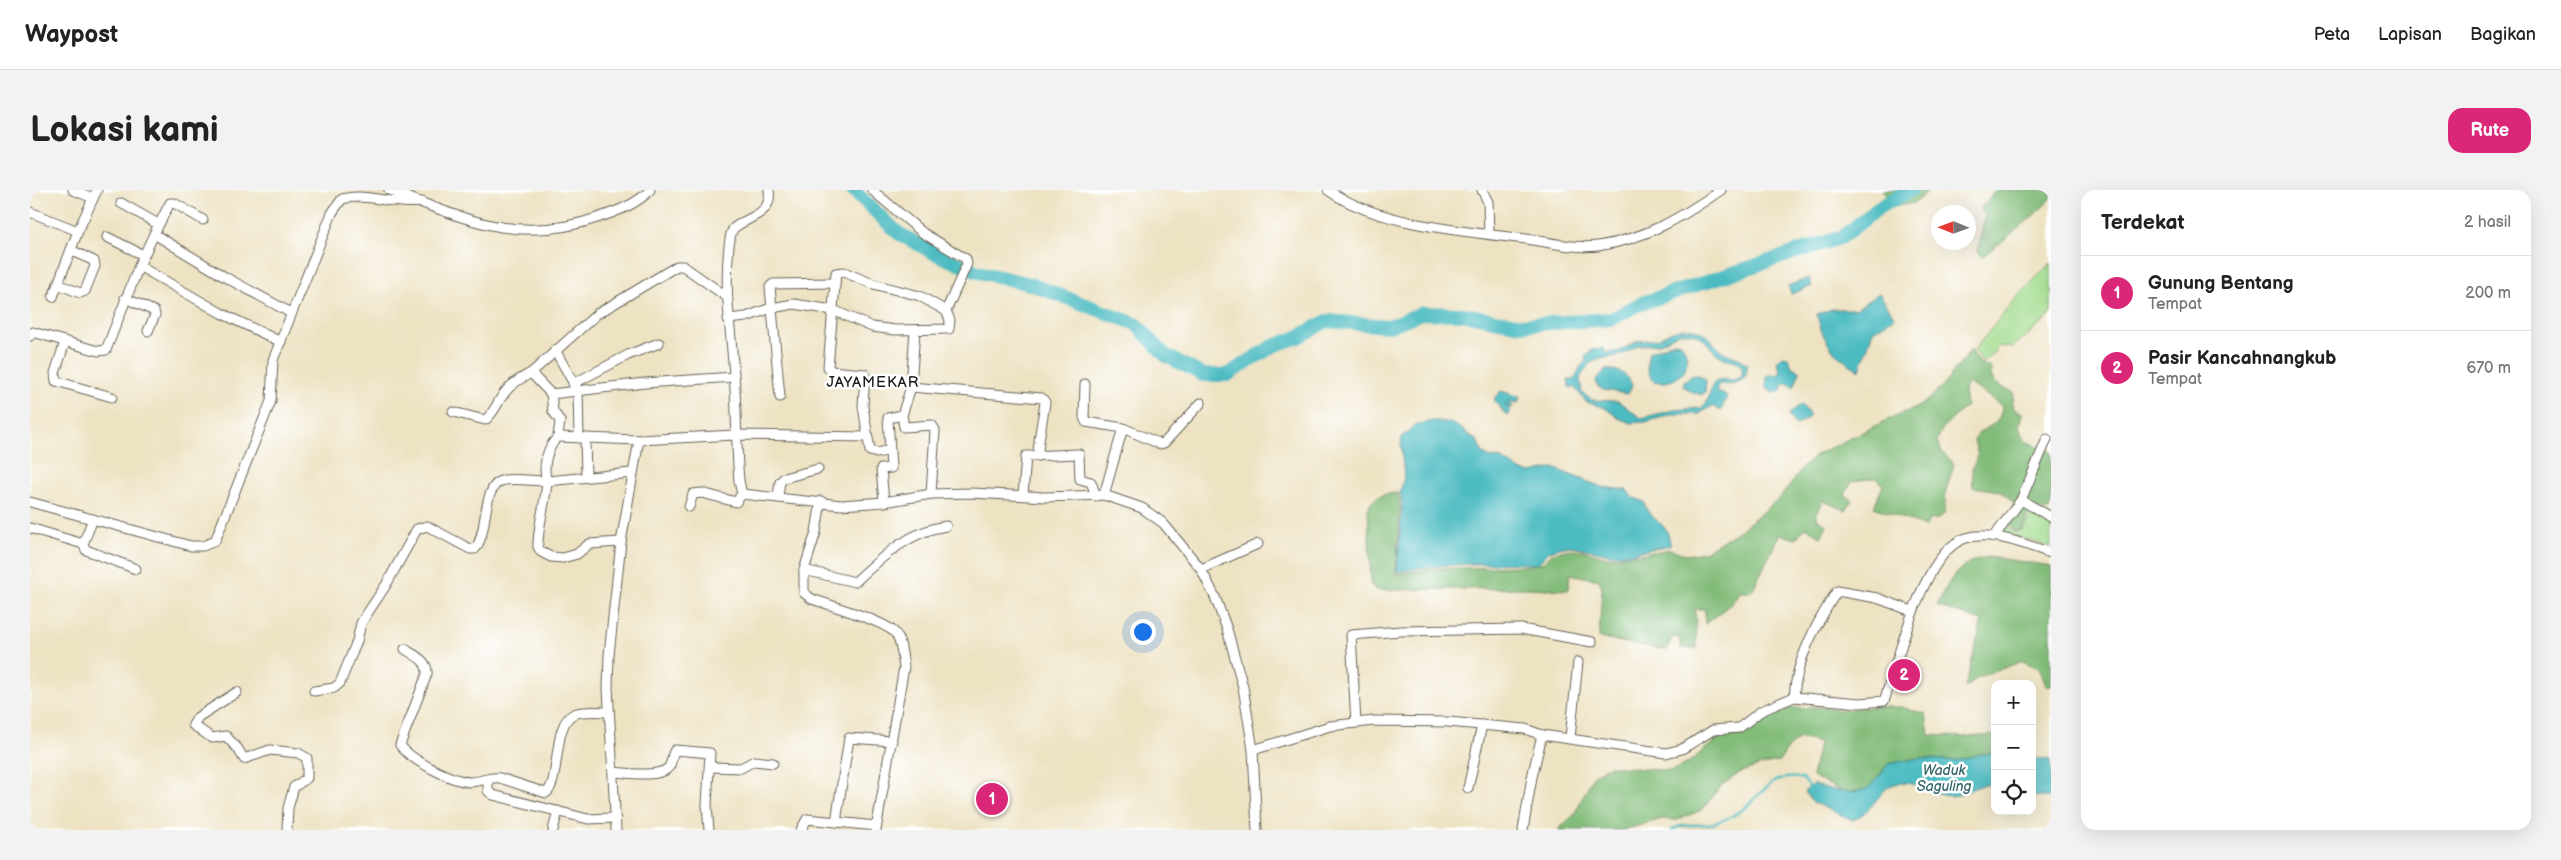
<!DOCTYPE html>
<html lang="id">
<meta charset="utf-8">
<style>
:root{--surface:#fff;--page:#f2f2f2;--text:#222;--muted:#767676;--line:#e0e0e0;--accent:#db2777}
body{margin:0;font-family:"Balsamiq Sans",sans-serif;background:var(--page);color:var(--text)}
.controls{position:absolute;right:15px;bottom:15px;display:grid;overflow:hidden;border-radius:10px;box-shadow:0 5px 20px #0002}
.controls button{width:45px;height:45px;display:grid;place-items:center;padding:0;border:0;border-bottom:1px solid var(--line);background:var(--surface);color:var(--text);font:25px sans-serif}
.compass{position:absolute;left:1901px;top:15px;width:45px;height:45px;border-radius:50%;background:var(--surface);box-shadow:0 5px 20px #0002;rotate:271deg}
.you{position:absolute;left:1112px;top:441px;width:18px;height:18px;margin:-12px;border:4px solid #fff;border-radius:50%;background:#1a73e8;box-shadow:0 0 0 8px #1a73e833}
.badge{display:grid;place-items:center;width:32px;height:32px;border-radius:50%;background:var(--accent);color:#fff;font-size:16px;font-weight:700}
.pin{position:absolute;translate:-50% -50%;border:2px solid #fff;box-shadow:0 1px 5px #0006}
.list{margin:0;padding:0;list-style:none}
h2{display:flex;justify-content:space-between;align-items:center;height:65px;margin:0;padding:0 20px;font-size:21px}
h2 small{font-size:16px;font-weight:400;color:var(--muted)}
.list li{display:grid;grid-template-columns:32px 1fr auto;gap:15px;align-items:center;box-sizing:border-box;height:75px;padding:0 20px;border-top:1px solid var(--line)}
.list b{display:block;font-size:19px;white-space:nowrap}
.list p{margin:0;font-size:16px;white-space:nowrap;color:var(--muted)}
.list em{font-size:16px;font-style:normal;color:var(--muted)}
.icon{flex:none;width:28px;height:28px;fill:none;stroke:currentColor;stroke-width:2;stroke-linecap:round;stroke-linejoin:round}
.map{position:relative;flex:none;width:2021px;height:640px;overflow:hidden;border-radius:15px}
header{display:flex;align-items:center;gap:30px;box-sizing:border-box;height:70px;padding:0 25px;background:var(--surface);border-bottom:1px solid var(--line)}
header strong{font-size:24px}
nav{display:flex;gap:28px;margin-inline-start:auto;font-size:18px}
.intro{display:flex;align-items:center;justify-content:space-between;box-sizing:border-box;height:120px;padding:0 30px}
h1{margin:0;font-size:35px}
.button{padding:12px 22px;border-radius:15px;background:var(--accent);color:#fff;font-size:18px;font-weight:700}
main{display:flex;gap:30px;padding:0 30px}
aside{flex:1;background:var(--surface);border-radius:15px;box-shadow:0 5px 20px #0002}
.map>svg:first-child{display:block}
.green{fill:#a3dc8e;stroke:#607c55}
.forest{fill:#82bc79;stroke:#4f6c4a}
.water{fill:#4dbcc2;stroke:#346c6f;fill-rule:evenodd}
.lines{fill:none;stroke-linecap:round;stroke-linejoin:round}
.stream{stroke:#4dbcc2;stroke-width:2.5}
.river{stroke:#4dbcc2;stroke-width:14}
.minor-casing{stroke:#656156;stroke-width:11}
.minor{stroke:#fff;stroke-width:9}
.labels{text-anchor:middle;stroke-width:5;stroke-linejoin:round;paint-order:stroke}
.water-label{font-size:14px;font-style:italic;fill:#326467;stroke:#fff}
.quarter-label{font-size:15px;letter-spacing:1px;fill:#1c1c1c;stroke:#fff}
</style>
<header>
<strong>Waypost</strong>
<nav><a>Peta</a><a>Lapisan</a><a>Bagikan</a></nav>
</header>
<div class="intro"><h1>Lokasi kami</h1><a class="button">Rute</a></div>
<main>
<div class="map">
<svg width="2021" height="640" viewBox="0 0 2021 640">
<rect width="100%" height="100%" fill="#fff"/>
<filter id="ink" filterUnits="userSpaceOnUse"><feTurbulence type="fractalNoise" baseFrequency=".02" numOctaves="2"/><feDisplacementMap in="SourceGraphic" scale="10" xChannelSelector="R" yChannelSelector="G"/><feConvolveMatrix kernelMatrix="1 2 1 2 8 2 1 2 1" color-interpolation-filters="sRGB"/></filter>
<filter id="wash" filterUnits="userSpaceOnUse"><feTurbulence type="fractalNoise" baseFrequency=".0096" numOctaves="4" result="noise"/><feDisplacementMap in="SourceGraphic" scale="20" xChannelSelector="R" yChannelSelector="G"/><feGaussianBlur stdDeviation="1.12" result="paint"/><feColorMatrix in="noise" values="0 0 0 0 0 0 0 0 0 0 0 0 0 0 0 0 0 1.4 0 .05"/><feComposite in="paint" operator="in"/></filter>
<g filter="url(#wash)">
<rect width="100%" height="100%" fill="#ede2c2"/>
<g class="green">
<polygon points="2021,73 2021,125 1982,158 1969,156 1954,173 1944,160 1988,106"/>
<polygon points="2003,321 2021,327 2021,357 1970,342 1975,335 1983,342 1993,340"/>
</g>
<g class="forest">
<polygon points="1853,0 1899,0 1884,13 1868,16 1857,7"/>
<path d="M1966 0H2021V9C2000 30 1976 48 1952 67L1948 60 1955 25 1950 19Z"/>
<path d="M1941 160 1950 173 1961 178C1959 194 1972 197 1984 203L1982 217 1992 223 1989 237 1995 251 2021 261V313L2019 321 2003 318 1999 322 1992 339 1984 341 1978 335 1984 314 1971 301 1943 297 1942 278 1948 266 1944 250C1953 233 1970 241 1972 216L1939 193 1934 199 1936 216 1912 239 1907 252 1913 263 1924 274 1915 304V323L1908 329H1900L1895 337 1844 317 1853 295 1847 288 1822 291 1815 305 1822 310 1816 320 1793 311 1785 327 1797 335 1791 347 1776 337 1765 349 1750 344 1722 401H1710L1702 413 1675 434V419H1665L1667 458H1650V447H1642L1637 460 1569 448 1572 398 1569 390 1540 384 1538 400 1497 398 1347 400 1341 395 1338 320C1343 305 1354 304 1368 303L1370 318 1366 384 1401 379 1496 376 1514 372 1523 363 1536 360H1552L1577 367 1612 364 1640 359 1657 365 1674 362 1710 340 1750 308 1772 278 1786 265 1871 223C1901 218 1923 182 1941 160Z"/>
<path d="M1960 367 2021 376V495L2016 496 2010 479 1993 471 1947 488 1935 498 1952 431 1907 416C1919 390 1930 369 1960 367Z"/>
<path d="M1790 517 1813 520 1843 517H1871L1896 524 1899 545 1934 547 1965 545V563L1950 564 1927 571 1889 568 1858 574C1851 583 1845 595 1834 600 1818 607 1795 593 1782 586L1789 553 1770 548 1758 558 1749 572 1732 575 1711 582 1692 595 1672 620 1647 630 1632 629 1593 640H1528L1544 625 1564 584 1579 576 1641 581 1658 573 1690 547 1711 545 1729 528 1738 523 1745 525 1759 518Z"/>
</g>
<g class="water">
<polygon points="1779,88 1782,96 1761,104 1758,96"/>
<path d="M1849 103 1865 127 1843 141 1830 180C1805 168 1792 151 1787 124L1802 119H1826Z"/>
<path d="M1655 138C1682 140 1677 151 1694 162 1703 168 1710 165 1717 175 1718 195 1704 193 1690 194L1687 197V202L1697 206 1691 221 1682 216 1669 224H1643L1616 232 1602 233 1590 229 1575 218 1556 212 1545 198 1539 197 1538 190H1544L1551 176 1556 171 1555 167 1562 160 1573 158 1576 163 1589 161 1608 151 1627 149 1642 141ZM1649 143C1679 141 1673 156 1692 167 1700 171 1707 168 1712 177V185L1705 190 1693 189 1685 191C1677 200 1682 211 1671 218L1643 220 1611 228 1588 211 1562 210 1552 203 1550 188 1559 174 1570 169 1592 165 1609 155 1628 154Z"/>
<path d="M1644 152 1651 153C1667 176 1648 197 1624 191 1616 182 1616 173 1619 162Z"/>
<polygon points="1752,166 1758,167 1762,177 1770,181 1764,197 1757,193 1753,196 1752,201 1742,203 1736,197 1737,186 1741,184 1745,186 1751,182 1747,171"/>
<path d="M1576 180C1588 179 1599 184 1602 196L1598 204 1573 200 1567 196 1566 190Z"/>
<polygon points="1663,185 1669,185 1676,190 1675,202 1672,205 1660,201 1653,196 1654,191"/>
<polygon points="1471,201 1490,207 1488,213 1477,211 1483,216 1481,219 1474,214 1481,222 1477,226 1465,212 1465,207"/>
<polygon points="1771,214 1780,226 1766,236 1758,225"/>
<path d="M1402 231C1412 231 1421 232 1430 238 1437 242 1438 247 1447 250L1452 262 1458 267 1471 269 1492 281 1501 283 1523 278 1572 297 1597 300 1602 307 1614 312C1618 332 1640 330 1640 355L1598 364H1579L1542 356 1528 358 1520 361 1507 374C1460 373 1413 373 1367 382L1372 317 1370 303 1374 287 1371 256 1372 247 1385 235Z"/>
<path d="M1965 563V595C1946 592 1936 606 1921 606 1899 606 1885 587 1862 595 1851 599 1842 622 1823 630L1784 613 1774 602 1783 594C1793 599 1823 604 1834 600 1844 596 1851 583 1858 574L1889 568 1927 571 1950 564Z"/>
<polygon points="2002,568 2021,570 2021,608 2002,606"/>
</g>
<g class="lines">
<path class="stream" d="M1642 640C1656 632 1665 636 1680 634 1686 633 1696 629 1702 626 1730 613 1736 580 1773 589L1781 599"/>
<polyline class="river" points="823,0 868,43 906,64 948,82 1000,94 1106,134 1135,165 1173,185 1197,185 1243,156 1266,148 1297,131 1359,136 1392,123 1433,124 1491,135 1582,129 1609,114 1812,47 1850,17 1881,0"/>
</g>
</g>
<g filter="url(#ink)">
<g class="lines">
<g class="minor-casing">
<g id="minor">
<polyline points="43,0 63,8"/>
<path d="M359 0C435 29 488 56 570 27 588 21 607 14 620 0"/>
<path d="M1298 0C1346 35 1438 42 1496 49 1519 52 1544 59 1568 56 1616 49 1652 27 1691 0"/>
<polyline points="1452,0 1458,12 1459,44"/>
<polyline points="91,13 128,34"/>
<polyline points="0,22 48,41"/>
<polyline points="124,44 140,13 144,13 173,30"/>
<polyline points="77,47 113,65"/>
<polyline points="109,76 124,44 195,87 261,123"/>
<polyline points="28,94 50,103 55,101 65,76 64,71 41,60"/>
<polyline points="23,107 48,41 67,0"/>
<polyline points="95,108 124,121 125,125 118,141"/>
<polyline points="698,129 716,127 741,118 764,114 803,120 842,137 865,140 919,139 920,130 916,121 937,74 936,69 893,43 842,0"/>
<polyline points="0,146 3,142 68,161 76,160 109,76 191,123 251,152"/>
<polyline points="35,152 25,183 26,191 82,207"/>
<polyline points="525,160 548,201 549,248"/>
<polyline points="501,183 567,124 647,76 653,76 697,107"/>
<polyline points="543,194 598,165 629,153"/>
<polyline points="1055,194 1054,227 1056,232 1093,238"/>
<path d="M881 197 1012 208 1015 212C1013 230 1008 247 1008 266"/>
<polyline points="750,207 740,97 743,94 805,93"/>
<path d="M423 222 455 230C465 223 468 209 477 200 483 192 492 188 501 183L521 204"/>
<polyline points="872,225 874,237 902,235 905,240 901,304"/>
<path d="M528 247C517 257 512 277 517 291L602 283"/>
<polyline points="555,248 556,287"/>
<polyline points="609,250 528,247 530,231 523,221 521,204 615,193 704,187"/>
<polyline points="860,260 847,263 840,261 833,216 835,184 801,181 798,177 806,83 814,82 843,94 890,106 916,121"/>
<polyline points="712,304 811,315 854,312 901,304 941,303 1015,307 1074,305 1112,318 1133,333 1171,379 1185,407 1197,439 1213,497 1223,560 1227,640"/>
<path d="M712 304 709 291C706 256 707 220 704 185 701 141 694 100 699 56 700 50 700 42 704 38 718 26 743 25 739 0"/>
<polyline points="993,305 996,266 1049,264 1050,289 1061,292 1066,306"/>
<polyline points="1074,305 1093,238 1130,254 1134,253 1171,213"/>
<polyline points="748,307 750,292 754,288 788,279"/>
<polyline points="1991,310 2021,327"/>
<path d="M791 311 786 342 774 380V403L782 409C799 415 855 431 865 443 872 451 872 467 874 477L846 640"/>
<path d="M0 312 161 356H173L185 351 241 211 243 170 302 23 312 9C337 2 365 16 392 12"/>
<polyline points="854,312 851,279 861,278 858,228 872,225 881,197 885,140"/>
<polyline points="659,317 663,304 672,303 706,312 712,304"/>
<polyline points="63,329 53,354 56,360 106,379"/>
<polyline points="0,338 53,354"/>
<polyline points="1964,347 1991,310 2017,249"/>
<polyline points="1171,379 1228,354"/>
<path d="M774 380 825 392C851 368 879 341 916 336"/>
<path d="M375 459C385 466 398 470 397 484L370 555C380 570 422 591 440 592 451 592 460 586 470 588L516 603C531 592 522 533 544 524 554 520 569 522 579 522"/>
<path d="M284 501 304 498 310 493 327 451 331 433 356 395 387 339 397 336 440 359H445C459 343 451 294 474 290 487 288 503 291 517 291 516 312 507 339 508 357L511 362 521 367 533 368 547 364 559 354 591 352"/>
<polyline points="207,502 168,527 163,535 182,548 196,546 208,559 214,569 240,560 268,563 277,568 277,588 264,597 258,618 257,640"/>
<path d="M1764 507C1766 469 1787 433 1807 401L1847 408 1882 421"/>
<polyline points="1326,533 1321,445 1371,441 1491,439 1562,452"/>
<polyline points="1540,548 1548,472"/>
<path d="M1223 560 1300 536 1344 531 1418 532 1495 539 1512 545 1636 563 1652 559 1683 540 1709 538 1731 521 1764 507 1830 513 1854 511C1868 472 1892 361 1936 348 1963 340 1996 355 2021 363"/>
<polyline points="680,577 711,578 724,571 743,573"/>
<path d="M584 582C597 583 629 588 638 578 643 573 641 565 645 560L680 563 677 615 679 640"/>
<polyline points="458,589 458,601 463,605 558,629 585,628"/>
<polyline points="1438,598 1452,535"/>
<polyline points="806,632 819,548 862,551"/>
<polyline points="523,640 528,621"/>
<polyline points="586,640 578,498 579,465 591,352 609,250 705,245 837,247"/>
<polyline points="771,640 777,629 846,636"/>
<polyline points="1493,640 1502,587 1512,545"/>
</g>
</g>
<use href="#minor" class="minor"/>
</g>
</g>
<g class="labels">
<g class="water-label">
<text x="1914" y="585">Waduk<tspan x="1914" dy="16">Saguling</tspan></text>
</g>
<g class="quarter-label">
<text x="843" y="197">JAYAMEKAR</text>
</g>
</g>
</svg>
<div class="controls">
<button>+</button>
<button>−</button>
<button><svg class="icon" aria-label="locate" viewBox="0 0 24 24"><circle cx="12" cy="12" r="6"/><path d="M12 2v4M12 18v4M2 12h4M18 12h4"/></svg></button>
</div>
<svg class="compass" viewBox="-18 -18 36 36"><path d="M0-13l5 13h-10z" fill="#e53935"/><path d="M0 13l5-13h-10z" fill="#767676"/></svg>
<div class="you"></div>
<div class="pin badge" style="left:962px;top:609px">1</div>
<div class="pin badge" style="left:1874px;top:485px">2</div>
</div>
<aside>
<h2>Terdekat<small>2 hasil</small></h2>
<ul class="list">
<li><span class="badge">1</span><div><b>Gunung Bentang</b><p>Tempat</p></div><em>200 m</em></li>
<li><span class="badge">2</span><div><b>Pasir Kancahnangkub</b><p>Tempat</p></div><em>670 m</em></li>
</ul>
</aside>
</main>
